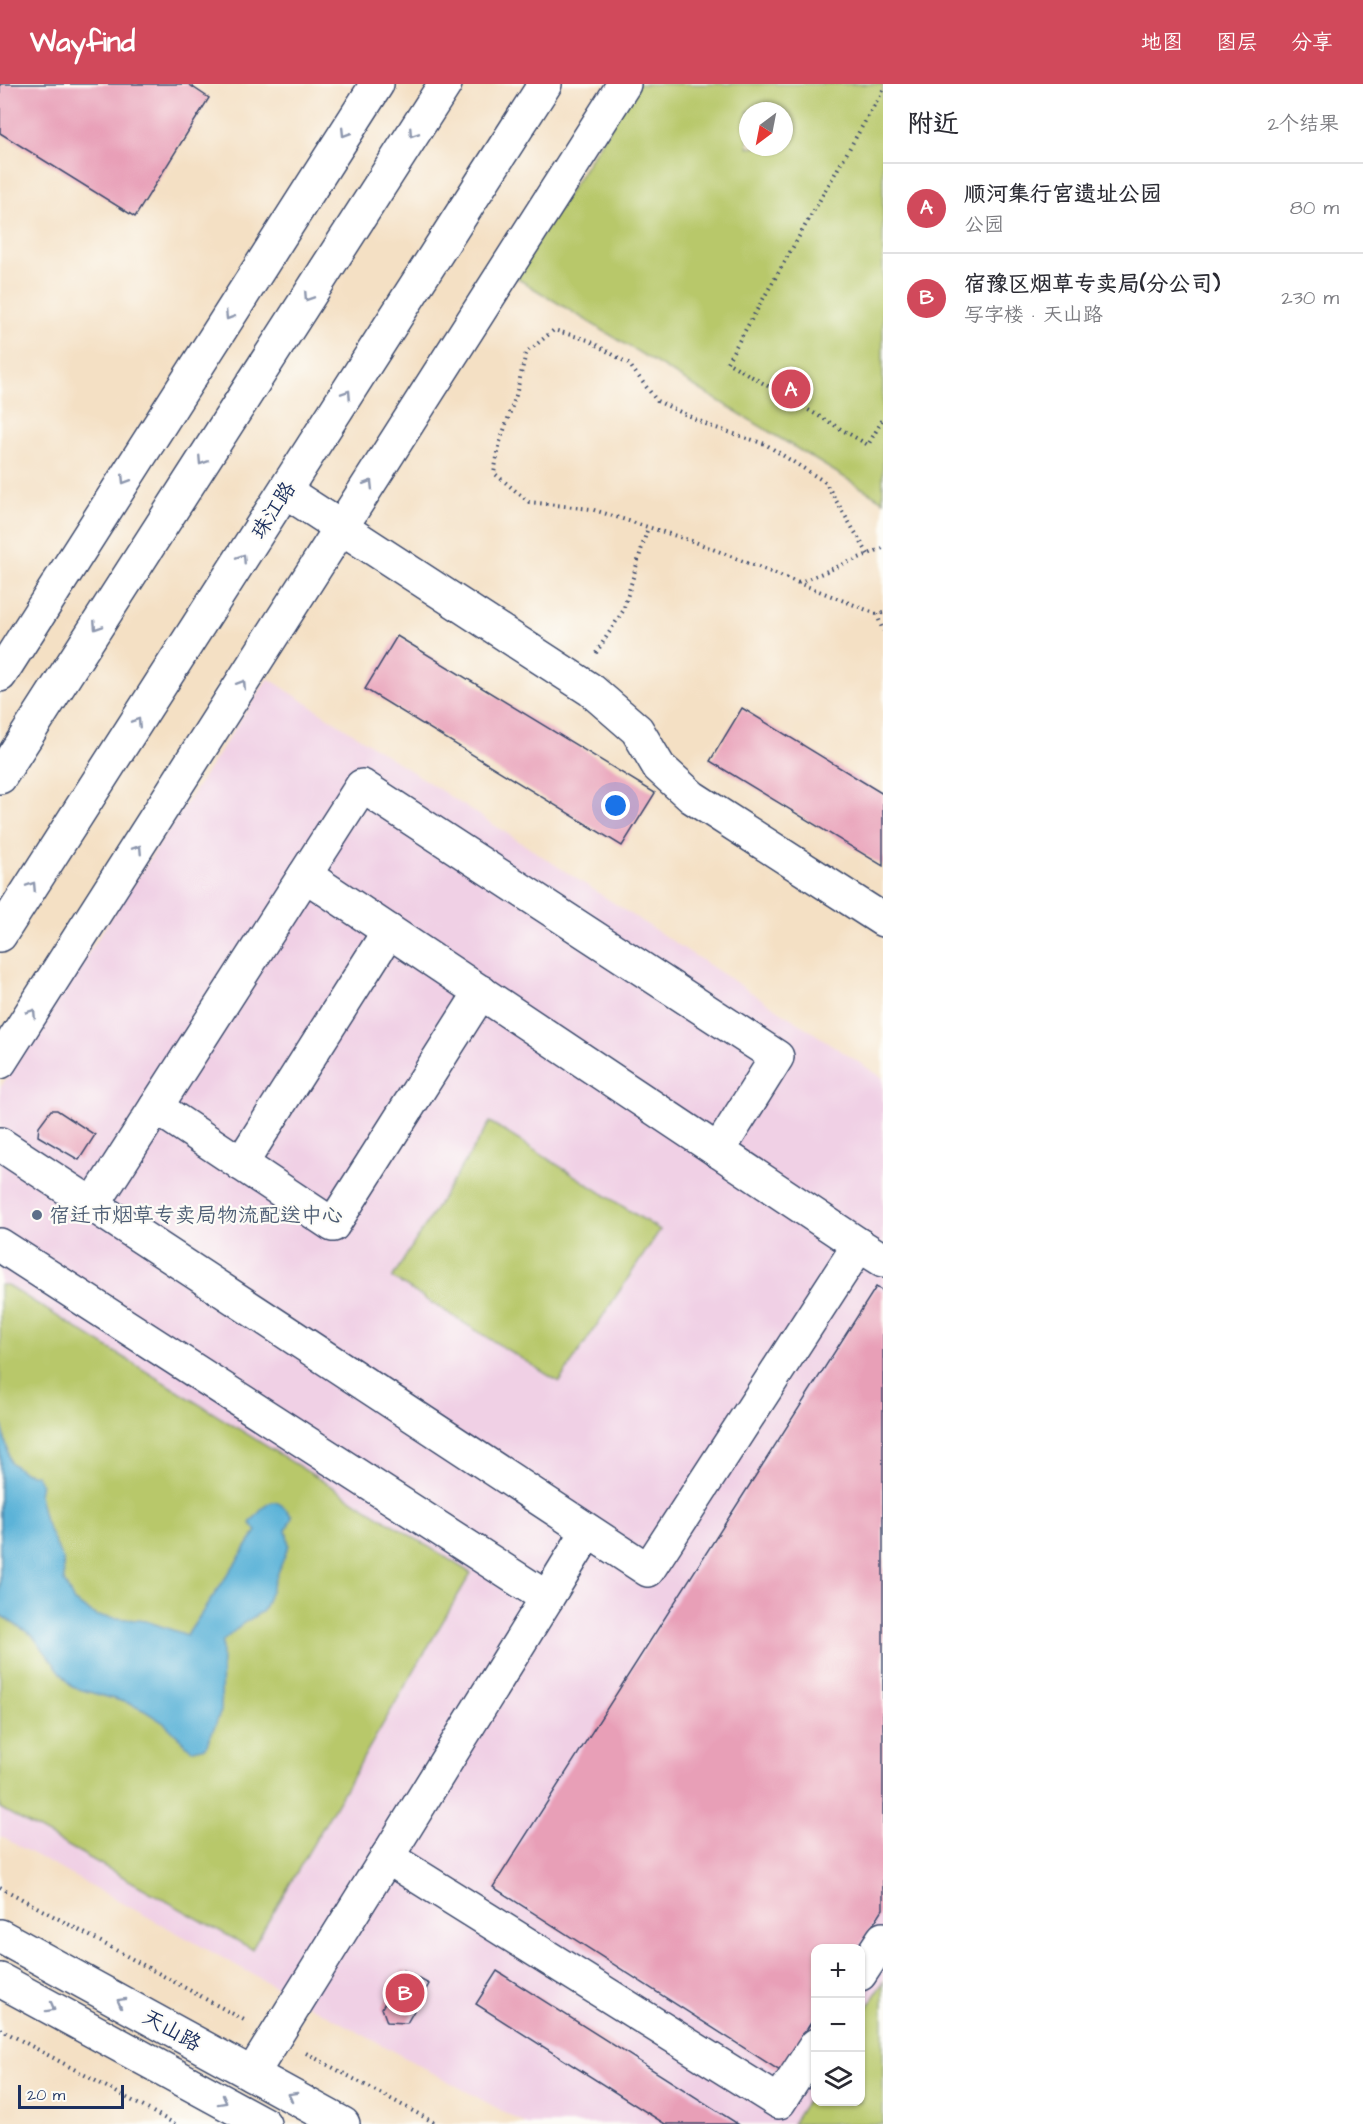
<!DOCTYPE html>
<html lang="zh">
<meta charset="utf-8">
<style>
:root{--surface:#fff;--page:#f2f2f3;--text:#2b2b33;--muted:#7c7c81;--line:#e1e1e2;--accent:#d1495b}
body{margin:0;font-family:"Architects Daughter","LXGW WenKai TC",sans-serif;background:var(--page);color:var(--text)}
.controls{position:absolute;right:18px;bottom:18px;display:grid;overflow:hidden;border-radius:12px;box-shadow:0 2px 4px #0004}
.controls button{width:54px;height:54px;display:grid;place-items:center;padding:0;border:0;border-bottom:2px solid var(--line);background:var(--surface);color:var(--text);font:30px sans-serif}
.compass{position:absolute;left:739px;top:18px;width:54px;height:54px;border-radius:50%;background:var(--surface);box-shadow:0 2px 4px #0004;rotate:212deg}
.scale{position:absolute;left:18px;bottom:15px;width:106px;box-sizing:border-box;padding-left:6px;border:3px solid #1b2f5e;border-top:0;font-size:16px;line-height:21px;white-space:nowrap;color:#1b2f5e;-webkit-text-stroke:4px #fdfcf7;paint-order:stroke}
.you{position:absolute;left:616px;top:722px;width:21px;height:21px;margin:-15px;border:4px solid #fff;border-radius:50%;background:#1a73e8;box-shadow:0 0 0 9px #1a73e833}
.badge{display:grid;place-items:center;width:39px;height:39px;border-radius:50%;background:var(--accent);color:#fff;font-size:20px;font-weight:700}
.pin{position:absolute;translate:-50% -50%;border:3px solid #fff;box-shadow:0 2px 6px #0006}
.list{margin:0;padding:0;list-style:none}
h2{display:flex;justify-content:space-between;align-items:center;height:78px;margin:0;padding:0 24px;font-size:26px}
h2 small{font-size:20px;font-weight:400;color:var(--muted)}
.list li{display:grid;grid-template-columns:39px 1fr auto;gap:18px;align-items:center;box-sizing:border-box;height:90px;padding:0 24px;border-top:2px solid var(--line)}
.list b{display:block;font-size:22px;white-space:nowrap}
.list p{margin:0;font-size:20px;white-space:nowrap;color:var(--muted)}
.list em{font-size:20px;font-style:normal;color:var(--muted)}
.icon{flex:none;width:33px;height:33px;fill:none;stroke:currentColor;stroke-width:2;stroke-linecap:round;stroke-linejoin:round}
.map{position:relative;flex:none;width:883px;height:2040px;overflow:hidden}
header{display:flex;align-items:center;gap:36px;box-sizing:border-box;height:84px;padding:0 30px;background:var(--accent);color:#fff}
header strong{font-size:28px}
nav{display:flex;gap:33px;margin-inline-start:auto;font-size:21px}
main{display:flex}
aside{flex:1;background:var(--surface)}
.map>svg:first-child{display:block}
.built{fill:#f0d0e5;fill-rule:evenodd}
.green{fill:#b8c86a;stroke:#6a7c64;stroke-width:1.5;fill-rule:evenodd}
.water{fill:#5bb3d8;stroke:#3b719b;stroke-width:1.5}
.building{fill:#e89fb7}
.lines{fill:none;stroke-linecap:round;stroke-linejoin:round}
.minor-casing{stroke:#3c4a6d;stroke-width:36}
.path{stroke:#3c4a6d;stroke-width:4;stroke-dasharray:1.5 4.5;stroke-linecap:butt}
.minor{stroke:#fff;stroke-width:33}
.oneway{stroke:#8d97ae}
.service-dot{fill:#5c6f8a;stroke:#fdfcf7;stroke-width:2}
.labels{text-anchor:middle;stroke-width:4.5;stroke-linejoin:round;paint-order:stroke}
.street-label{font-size:21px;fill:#1b2f5e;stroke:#fdfcf7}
.service-label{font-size:21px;fill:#4e5e75;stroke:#fdfcf7;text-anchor:start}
</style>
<header>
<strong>Wayfind</strong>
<nav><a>地图</a><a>图层</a><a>分享</a></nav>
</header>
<main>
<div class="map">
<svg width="883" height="2040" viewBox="0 0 883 2040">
<rect width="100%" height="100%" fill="#fdfcf7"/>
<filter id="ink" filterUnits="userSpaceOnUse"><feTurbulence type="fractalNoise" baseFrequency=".0167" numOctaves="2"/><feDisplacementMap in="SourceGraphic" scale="12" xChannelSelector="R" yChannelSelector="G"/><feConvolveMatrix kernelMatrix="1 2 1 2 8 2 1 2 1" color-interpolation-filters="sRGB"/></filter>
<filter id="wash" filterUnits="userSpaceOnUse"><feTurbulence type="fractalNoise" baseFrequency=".008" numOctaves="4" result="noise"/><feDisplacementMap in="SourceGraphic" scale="24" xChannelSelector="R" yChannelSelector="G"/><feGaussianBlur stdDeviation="1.35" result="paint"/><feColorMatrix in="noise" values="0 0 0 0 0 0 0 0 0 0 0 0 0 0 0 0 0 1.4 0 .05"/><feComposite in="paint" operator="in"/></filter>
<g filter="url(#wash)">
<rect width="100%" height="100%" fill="#f4e0c4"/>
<path class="built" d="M268 594 883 994V2040H526L0 1752V1004ZM816 1864H860V2018H816Z"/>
<g class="green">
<path d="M638 0H883V417L515 193ZM748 27H784V63H748Z"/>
<polygon points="490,1038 660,1146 559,1298 392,1194"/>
<polygon points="0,1201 7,1201 471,1489 252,1865 0,1724"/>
<polygon points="883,1898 883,2040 792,2040 815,2004 816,2018 860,2018 861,1933"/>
</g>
<path class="water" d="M0 1331 10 1378 23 1388 36 1391 41 1399 39 1411 45 1437 63 1476 64 1497 74 1518 97 1532 146 1537 187 1551 257 1447 250 1439C265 1423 272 1404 292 1433L286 1446 289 1461 263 1527 242 1540 222 1558 221 1627 206 1663 192 1666 164 1639 145 1627 128 1619 72 1603 32 1551 0 1531Z"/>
<g id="blocks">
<g class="building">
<polygon points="0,0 188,0 209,14 135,133 0,49"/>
<polygon points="397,552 655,709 622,762 365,605"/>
<polygon points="742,624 883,710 883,782 710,677"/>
<polygon points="51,1026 57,1026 95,1051 79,1076 38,1052 39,1042"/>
<polygon points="876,1203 883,1207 883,1825 858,1864 816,1864 816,1931 780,1987 493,1803"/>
<polygon points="403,1886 429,1900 407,1939 387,1938 382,1924"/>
<polygon points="497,1887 738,2040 665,2040 476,1920"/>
</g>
</g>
</g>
<g filter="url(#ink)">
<use href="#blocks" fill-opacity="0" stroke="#3c4a6d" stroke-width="1.5"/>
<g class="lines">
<g class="minor-casing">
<g id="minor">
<polyline points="285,407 591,606 637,646 659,683 692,713 883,836"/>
<polyline points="0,591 377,0"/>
<polyline points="0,693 445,0"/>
<polyline points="305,791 859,1161"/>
<polyline points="0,851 545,0"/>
<polyline points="0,978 624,0"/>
<polyline points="156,1023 333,1141 481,908"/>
<polyline points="0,1060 648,1486 859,1161 883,1176"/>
<polyline points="241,1080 389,847"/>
<polyline points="93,1121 362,702 777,973 718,1067"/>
<polyline points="0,1161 547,1514 387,1773 779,2018 816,1961"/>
<polyline points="547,1514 588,1447"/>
<polyline points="0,1852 343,2040"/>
<polyline points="860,1890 883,1855"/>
<polyline points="0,1896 264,2040"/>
<polyline points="252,1990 387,1773"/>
</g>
</g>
<g class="path">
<polyline points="883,6 727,278 868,361 883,335"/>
<polyline points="868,470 825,398 765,360 710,342 657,317 629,280 588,256 554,246 526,269 516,311 500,358 494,389 529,418 591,425 695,458 877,530"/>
<polyline points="798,499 883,464"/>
<polyline points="883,529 877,530 883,547"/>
<polyline points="596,569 623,527 648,443"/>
<polyline points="0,1803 246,1937"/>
<polyline points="0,1945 175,2040"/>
<polyline points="306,1969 437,2040"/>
</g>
<use href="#minor" class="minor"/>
</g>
<defs><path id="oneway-chevron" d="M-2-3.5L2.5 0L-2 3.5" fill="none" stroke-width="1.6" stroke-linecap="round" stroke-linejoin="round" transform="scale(1.5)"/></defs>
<g class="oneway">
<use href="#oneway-chevron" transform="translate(345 49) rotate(122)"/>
<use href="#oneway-chevron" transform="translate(413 49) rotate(123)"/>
<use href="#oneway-chevron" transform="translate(308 213) rotate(123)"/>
<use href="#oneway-chevron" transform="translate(229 232) rotate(122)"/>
<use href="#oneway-chevron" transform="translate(347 310) rotate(-57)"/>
<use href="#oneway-chevron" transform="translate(202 377) rotate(123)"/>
<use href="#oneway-chevron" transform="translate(125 396) rotate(122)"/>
<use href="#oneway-chevron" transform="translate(369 400) rotate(-58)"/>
<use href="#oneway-chevron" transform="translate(242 474) rotate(-57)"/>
<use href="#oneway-chevron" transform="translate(97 542) rotate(123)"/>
<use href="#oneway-chevron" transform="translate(242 600) rotate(-58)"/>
<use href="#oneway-chevron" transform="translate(137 638) rotate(-57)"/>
<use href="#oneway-chevron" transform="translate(138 765) rotate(-57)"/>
<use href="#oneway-chevron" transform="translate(32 802) rotate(-57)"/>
<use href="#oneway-chevron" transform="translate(32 929) rotate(-57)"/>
<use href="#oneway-chevron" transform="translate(121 1918) rotate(-151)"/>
<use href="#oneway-chevron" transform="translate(51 1924) rotate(29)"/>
<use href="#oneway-chevron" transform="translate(292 2012) rotate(-151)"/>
<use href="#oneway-chevron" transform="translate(223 2017) rotate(29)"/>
</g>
</g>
<circle class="service-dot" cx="37" cy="1131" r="6"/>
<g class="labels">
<g class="street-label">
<text transform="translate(273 426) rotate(-57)" y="7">珠江路</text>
<text transform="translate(172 1946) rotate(29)" y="7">天山路</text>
</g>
<g class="service-label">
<text x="49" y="1138">宿迁市烟草专卖局物流配送中心</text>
</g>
</g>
</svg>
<div class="controls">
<button>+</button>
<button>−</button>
<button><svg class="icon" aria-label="layers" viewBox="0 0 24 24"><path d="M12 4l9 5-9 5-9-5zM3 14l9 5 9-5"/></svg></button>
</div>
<svg class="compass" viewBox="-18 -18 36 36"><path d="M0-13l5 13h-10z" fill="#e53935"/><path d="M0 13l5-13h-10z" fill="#7c7c81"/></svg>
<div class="scale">20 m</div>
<div class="you"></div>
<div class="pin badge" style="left:791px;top:305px">A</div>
<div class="pin badge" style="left:405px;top:1909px">B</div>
</div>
<aside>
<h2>附近<small>2个结果</small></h2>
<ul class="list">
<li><span class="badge">A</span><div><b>顺河集行宫遗址公园</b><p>公园</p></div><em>80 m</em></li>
<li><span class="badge">B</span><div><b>宿豫区烟草专卖局(分公司)</b><p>写字楼 · 天山路</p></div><em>230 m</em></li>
</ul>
</aside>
</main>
